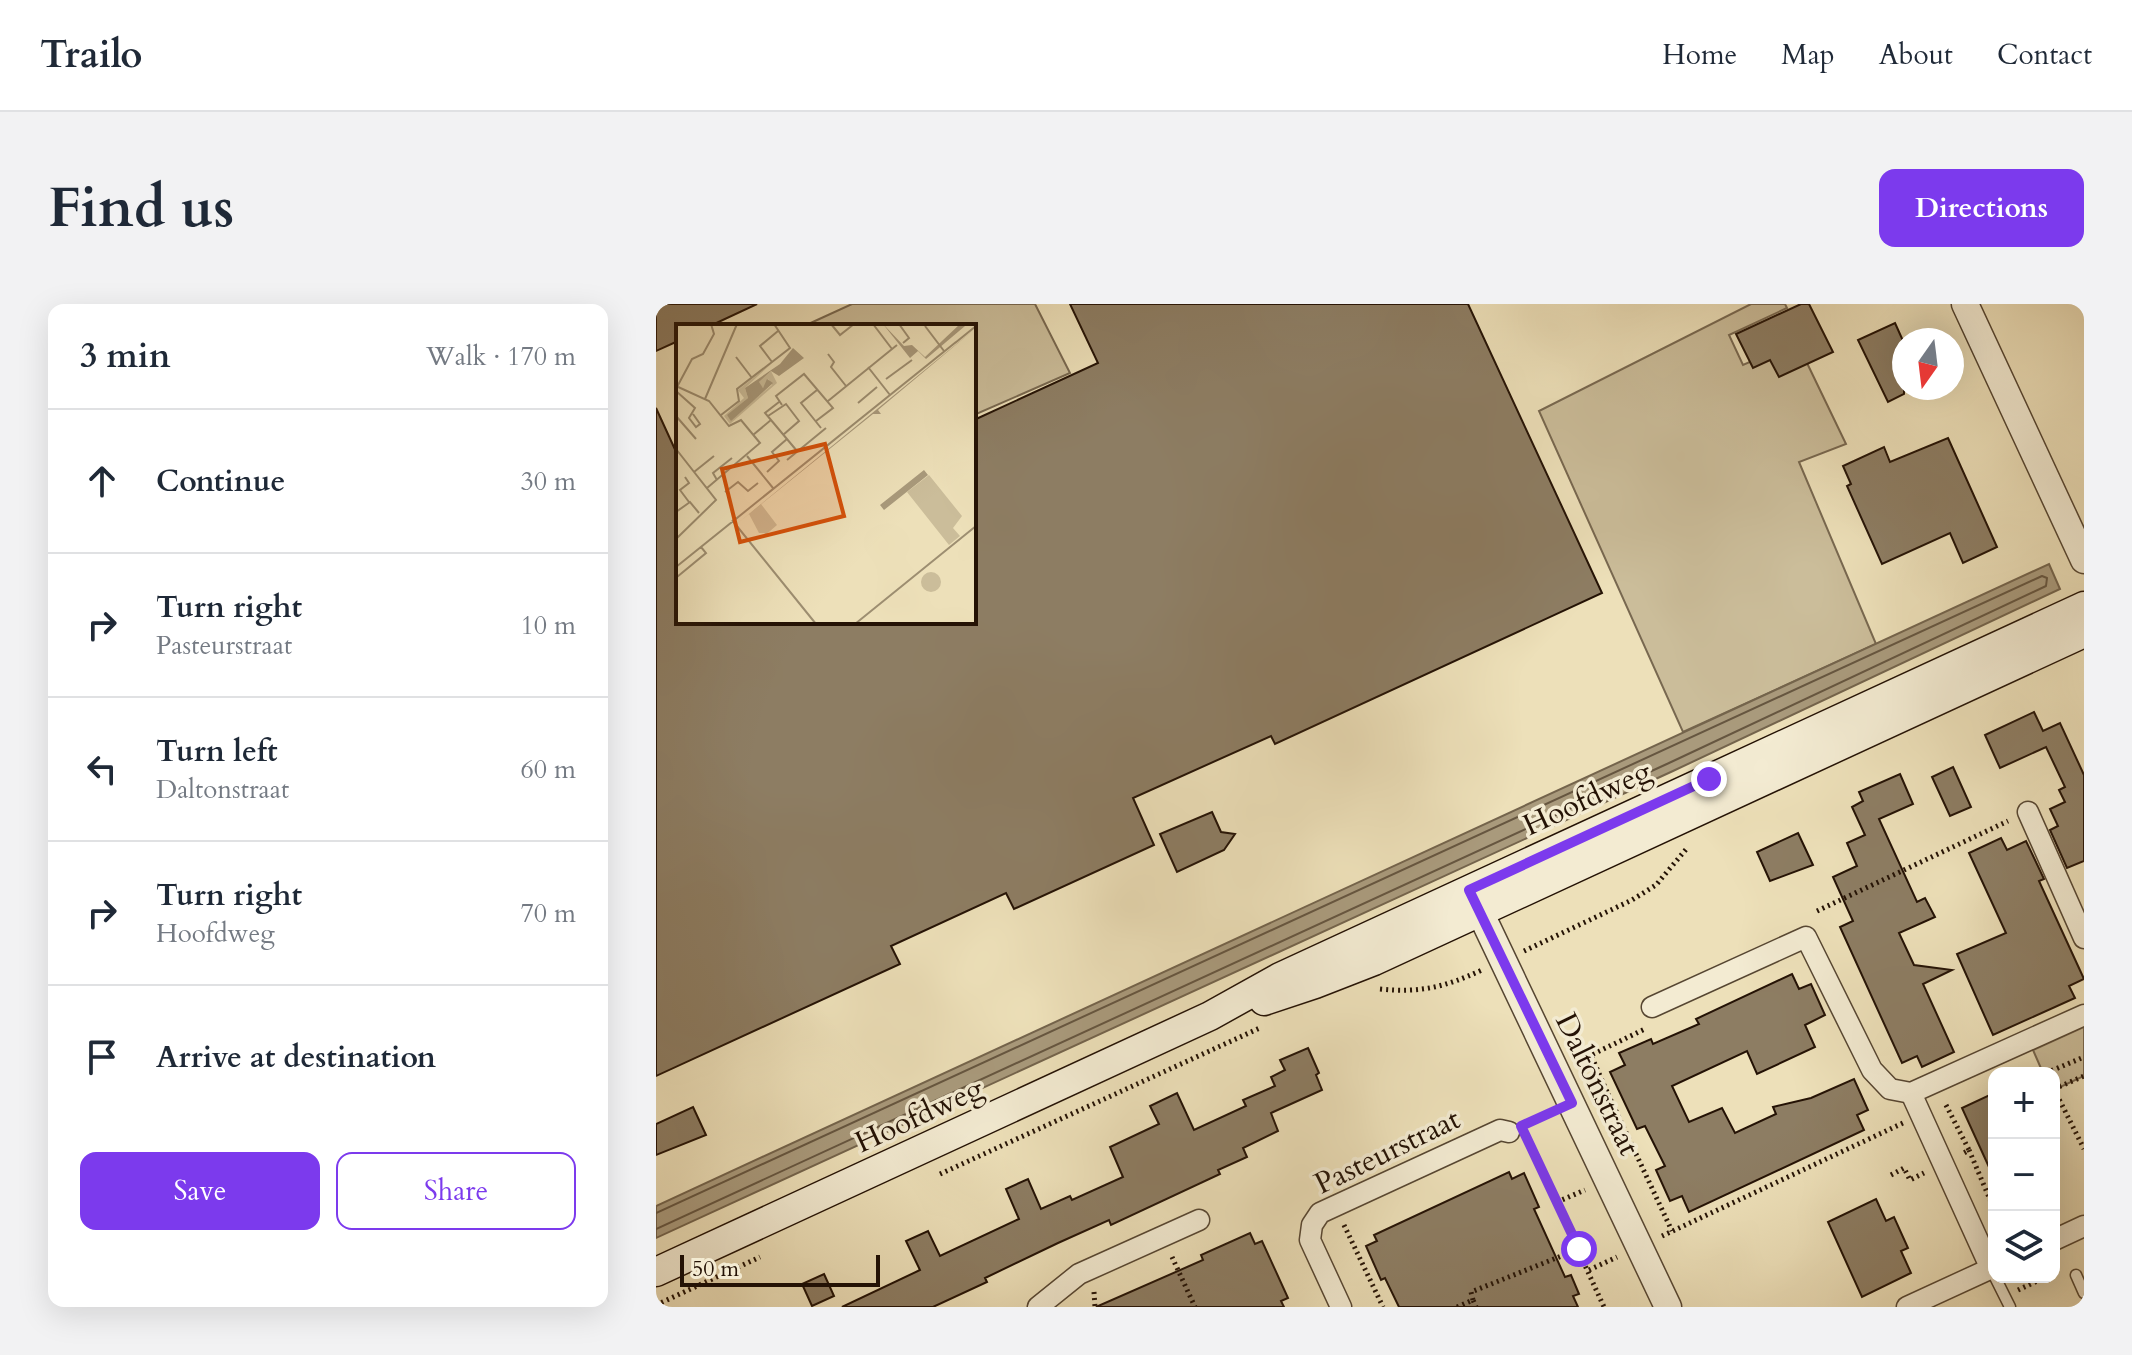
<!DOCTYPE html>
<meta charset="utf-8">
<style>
:root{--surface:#fff;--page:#f2f2f3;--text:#1f2937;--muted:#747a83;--line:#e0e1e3;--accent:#7c3aed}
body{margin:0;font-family:Cardo,serif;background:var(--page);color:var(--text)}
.controls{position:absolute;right:24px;bottom:24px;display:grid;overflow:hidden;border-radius:16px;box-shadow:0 8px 32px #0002}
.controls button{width:72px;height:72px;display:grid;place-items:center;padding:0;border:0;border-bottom:2px solid var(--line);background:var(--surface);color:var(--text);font:40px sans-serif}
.compass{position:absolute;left:1236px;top:24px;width:72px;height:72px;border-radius:50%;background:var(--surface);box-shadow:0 8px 32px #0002;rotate:194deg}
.scale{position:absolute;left:24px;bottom:20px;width:200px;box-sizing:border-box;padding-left:8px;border:4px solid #241205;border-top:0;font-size:22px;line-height:28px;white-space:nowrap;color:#241205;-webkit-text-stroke:6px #f3ebd2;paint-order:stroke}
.stop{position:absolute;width:24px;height:24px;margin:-18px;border:6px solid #7c3aed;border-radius:50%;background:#fff}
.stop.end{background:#7c3aed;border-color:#fff;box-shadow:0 2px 8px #0008}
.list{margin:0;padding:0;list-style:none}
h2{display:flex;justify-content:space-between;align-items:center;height:104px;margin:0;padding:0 32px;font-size:34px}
h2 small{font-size:26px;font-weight:400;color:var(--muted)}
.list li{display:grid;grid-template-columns:52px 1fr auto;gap:24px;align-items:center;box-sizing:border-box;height:144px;padding:0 32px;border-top:2px solid var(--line)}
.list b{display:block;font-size:30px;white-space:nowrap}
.list p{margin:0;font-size:26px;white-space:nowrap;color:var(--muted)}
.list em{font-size:26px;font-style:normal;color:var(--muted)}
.actions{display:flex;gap:16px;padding:24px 32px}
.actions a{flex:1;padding:18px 0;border:2px solid var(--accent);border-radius:16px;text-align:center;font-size:28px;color:var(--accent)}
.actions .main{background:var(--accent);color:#fff}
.icon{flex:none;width:44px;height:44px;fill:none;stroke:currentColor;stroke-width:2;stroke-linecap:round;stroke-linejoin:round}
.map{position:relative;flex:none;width:1428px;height:1003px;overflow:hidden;border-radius:16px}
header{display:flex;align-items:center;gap:48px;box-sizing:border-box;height:112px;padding:0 40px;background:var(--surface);border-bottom:2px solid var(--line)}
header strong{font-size:38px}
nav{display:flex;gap:44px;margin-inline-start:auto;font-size:28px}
.intro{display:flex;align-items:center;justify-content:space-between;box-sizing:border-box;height:192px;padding:0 48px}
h1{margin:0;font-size:56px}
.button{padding:20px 36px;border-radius:16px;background:var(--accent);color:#fff;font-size:28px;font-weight:700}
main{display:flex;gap:48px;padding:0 48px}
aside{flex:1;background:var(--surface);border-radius:16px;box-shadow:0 8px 32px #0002}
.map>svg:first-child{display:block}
.green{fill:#cbbd9a;stroke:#786850;stroke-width:2}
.water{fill:#a99a7c;stroke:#74644c;stroke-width:2}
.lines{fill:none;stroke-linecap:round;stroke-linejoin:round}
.shore{stroke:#665640;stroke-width:2}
.building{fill:#8d7d63;stroke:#241205;stroke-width:2}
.service-casing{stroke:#564632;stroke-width:13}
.minor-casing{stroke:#564632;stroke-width:23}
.tertiary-casing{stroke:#564632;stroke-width:29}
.secondary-casing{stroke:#241205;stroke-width:31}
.path{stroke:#241205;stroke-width:5;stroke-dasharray:2 4;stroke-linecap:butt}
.service{stroke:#f3ebd2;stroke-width:10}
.minor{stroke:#f3ebd2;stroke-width:20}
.tertiary{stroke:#f3ebd2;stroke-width:26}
.secondary{stroke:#f3ebd2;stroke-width:28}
.route{stroke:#7c3aed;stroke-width:10}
.labels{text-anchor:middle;stroke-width:7;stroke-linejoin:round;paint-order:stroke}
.street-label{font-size:30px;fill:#241205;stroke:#f3ebd2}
.inset-road{fill:none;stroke:#9d8e71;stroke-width:2}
.view{fill:#d4520b;fill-opacity:0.15;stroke:#d4520b;stroke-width:4}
.inset-edge{fill:none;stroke:#241205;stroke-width:4}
</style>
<header>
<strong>Trailo</strong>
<nav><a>Home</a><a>Map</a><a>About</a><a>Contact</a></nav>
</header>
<div class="intro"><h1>Find us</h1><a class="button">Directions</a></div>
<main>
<aside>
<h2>3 min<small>Walk · 170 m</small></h2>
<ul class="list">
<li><svg class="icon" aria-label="ahead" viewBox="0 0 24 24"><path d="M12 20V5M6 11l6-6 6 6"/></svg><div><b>Continue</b></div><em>30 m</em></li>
<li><svg class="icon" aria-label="right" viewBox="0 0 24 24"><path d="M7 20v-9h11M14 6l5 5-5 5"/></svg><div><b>Turn right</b><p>Pasteurstraat</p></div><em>10 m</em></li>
<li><svg class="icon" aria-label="left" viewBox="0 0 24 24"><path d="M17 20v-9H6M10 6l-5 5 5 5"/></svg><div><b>Turn left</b><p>Daltonstraat</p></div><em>60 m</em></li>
<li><svg class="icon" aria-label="right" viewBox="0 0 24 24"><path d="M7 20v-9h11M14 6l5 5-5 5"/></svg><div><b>Turn right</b><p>Hoofdweg</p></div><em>70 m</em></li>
<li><svg class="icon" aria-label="arrive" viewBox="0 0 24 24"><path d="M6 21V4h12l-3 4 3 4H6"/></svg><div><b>Arrive at destination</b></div></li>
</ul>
<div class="actions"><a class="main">Save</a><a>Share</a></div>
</aside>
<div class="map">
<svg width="1428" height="1003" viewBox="0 0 1428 1003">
<rect width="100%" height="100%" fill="#ede0b9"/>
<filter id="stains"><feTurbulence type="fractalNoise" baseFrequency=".0025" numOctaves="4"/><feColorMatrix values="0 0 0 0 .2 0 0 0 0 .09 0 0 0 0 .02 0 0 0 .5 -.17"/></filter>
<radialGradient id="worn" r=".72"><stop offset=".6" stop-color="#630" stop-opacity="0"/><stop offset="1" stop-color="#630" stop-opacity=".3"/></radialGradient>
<g class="green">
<polygon points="196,0 379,0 414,69 318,111 318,22 148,22"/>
<polygon points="1095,0 1129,0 1131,4 1073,31 1087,61 1112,50 1150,57 1190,140 1143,158 1220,340 1027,428 883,107"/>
<polygon points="1428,723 1428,772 1398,786 1398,769 1387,769 1377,746"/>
</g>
<polygon class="water" points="1393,260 1404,285 1017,467 0,934 0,902"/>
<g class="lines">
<polyline class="shore" points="0,909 1386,272 1391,274 1390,282 1013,459 0,925"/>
</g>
<g class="building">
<polygon points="0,0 101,0 54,22 22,22 22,37 0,47"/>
<polygon points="414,0 812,0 946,289 619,440 615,432 477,494 498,541 358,605 350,589 235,642 244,660 0,772 0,104 22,152 22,318 318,318 318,116 442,59"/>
<polygon points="1145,0 1153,0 1177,48 1123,73 1114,56 1097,64 1080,30"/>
<polygon points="1239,19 1248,39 1248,90 1232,98 1202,36"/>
<polygon points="1292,134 1341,243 1307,259 1294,229 1226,260 1191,182 1195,180 1187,162 1228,143 1234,158"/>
<polygon points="1378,408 1387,427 1404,419 1428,471 1428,557 1411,564 1394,526 1402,522 1394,505 1409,498 1403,486 1409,483 1390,443 1344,464 1329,431"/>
<polygon points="1297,463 1315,503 1294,512 1276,473"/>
<polygon points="1244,470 1257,500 1223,515 1261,598 1269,594 1279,613 1243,629 1258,661 1296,666 1267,680 1298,748 1266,763 1261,752 1246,759 1184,623 1197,617 1177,573 1201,562 1191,539 1209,531 1196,503 1207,497 1203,488"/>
<polygon points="556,508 565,528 579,530 568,546 521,568 504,530"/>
<polygon points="1142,529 1157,561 1114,577 1101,548"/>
<polygon points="1345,534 1351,546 1370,537 1388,575 1383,577 1428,675 1413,682 1419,694 1337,731 1301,650 1350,629 1313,549"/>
<polygon points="1136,670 1143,685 1155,680 1169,711 1149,721 1159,743 1101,770 1091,747 1016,782 1033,818 1066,804 1079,829 1120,810 1117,803 1155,794 1198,775 1212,806 1201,811 1208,826 1033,908 1026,892 1014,897 1000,866 1009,862 989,822 981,825 954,768 969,761 963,749 995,735 997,740 1043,720 1040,715"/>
<polygon points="652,744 663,769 660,771 666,786 615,809 622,827 587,844 591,853 562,866 564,870 455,921 453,916 402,939 329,974 331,978 277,1003 186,1003 264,966 250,937 272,927 284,952 363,915 350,885 372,875 385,905 414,892 416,896 467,873 454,843 503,820 494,802 521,789 538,826 590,802 587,796 619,782 615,773 629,766 624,756"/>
<polygon points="1338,789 1338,874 1306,804"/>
<polygon points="37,803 50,831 0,851 0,820"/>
<polygon points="853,868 856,875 868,869 883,903 878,905 909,973 915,971 923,990 917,992 922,1003 743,1003 729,974 725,976 710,942 721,937 718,931"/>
<polygon points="1220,895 1230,917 1238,913 1252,944 1245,947 1255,969 1206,993 1172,918"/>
<polygon points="594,929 599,940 606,937 632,994 625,997 628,1003 440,1003 547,956 545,951"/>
<polygon points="168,970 178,992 156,1002 146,980"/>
</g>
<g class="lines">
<g class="service-casing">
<g id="service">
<polyline points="1420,971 1428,989"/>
<polyline points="1339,973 1354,1003"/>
</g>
</g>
<g class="minor-casing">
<g id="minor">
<polyline points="1372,508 1428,634"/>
<polyline points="996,703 1150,633 1216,766 1234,785 1255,789 1428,711"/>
<polyline points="1255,789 1335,965"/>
<polyline points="1398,936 1428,922"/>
<polyline points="382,1003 423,970 543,916"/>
<polyline points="685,1003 654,936 656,921 664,909 844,826 853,828"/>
<polyline points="1251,1003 1338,963"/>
</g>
</g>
<g class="tertiary-casing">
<g id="tertiary">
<polyline points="1309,0 1428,256"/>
<polyline points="815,589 1012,1003"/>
</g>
</g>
<g class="secondary-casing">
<g id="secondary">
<polyline points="608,697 659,680 718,657 1428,329"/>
<polyline points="0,968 554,712 624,673 1428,302"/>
</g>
</g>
<g class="path">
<polyline points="1161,607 1352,517"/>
<polyline points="868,647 976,596 1000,581 1032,543"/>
<path d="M724 685C765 689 789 683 826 666"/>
<polyline points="1390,769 1428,753"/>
<polyline points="1398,785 1428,845"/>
<polyline points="1398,785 1428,772"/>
<polyline points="952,790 1016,927"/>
<polyline points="937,794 952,790 935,751 989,725"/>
<polyline points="1290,801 1313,846 1306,850"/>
<polyline points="870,820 894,809"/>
<polyline points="872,837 948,1003"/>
<polyline points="1313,846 1338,905"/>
<polyline points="284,870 606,723"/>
<polyline points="1235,871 1248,864 1254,876 1268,869"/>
<polyline points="901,898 929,886"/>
<polyline points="688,921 727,1003"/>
<polyline points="1006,932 1247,819"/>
<polyline points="516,953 539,1003"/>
<polyline points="933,966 961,953"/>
<polyline points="1362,986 1390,973"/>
<polyline points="438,988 439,1003"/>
<polyline points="817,996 815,988 923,945"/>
<polyline points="0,1001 104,953"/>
<polyline points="801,1003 817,996 820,1003"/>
</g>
<use href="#service" class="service"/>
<use href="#minor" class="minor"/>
<use href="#tertiary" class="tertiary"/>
<use href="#secondary" class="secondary"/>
</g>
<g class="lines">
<polyline class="route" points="923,945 865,822 916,799 813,586 1053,475"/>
</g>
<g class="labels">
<g class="street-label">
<text transform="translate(931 494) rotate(-25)" y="10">Hoofdweg</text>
<text transform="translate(942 780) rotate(64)" y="10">Daltonstraat</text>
<text transform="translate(263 811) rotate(-25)" y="10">Hoofdweg</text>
<text transform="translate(731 847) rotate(-26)" y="10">Pasteurstraat</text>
</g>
</g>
<g transform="translate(20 20)">
<rect width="300" height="300" fill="#ede0b9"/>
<path d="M95 40 69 64 72 74 51 92 61 90 96 61 92 55 87 64 82 59 95 47 101 59 54 100 48 92 68 74 62 66ZM253 151 286 192 277 204 284 212 273 221 231 168ZM85 180 101 201 86 214 89 209H83L73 190ZM245 258a10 10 0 1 1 20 0a10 10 0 1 1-20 0Z" fill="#cbbd9a"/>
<path d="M207 0 228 22 236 21 249 33 284 0 289 2 250 35 242 27 234 34ZM300 4 202 86 205 90H197L62 199ZM117 24 128 34 103 52 95 47 83 58 87 64 91 55 97 59 55 97 51 91 72 74 69 64 104 40ZM248 146 252 151 208 186 204 181Z" fill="#a99a7c"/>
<path class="inset-road" d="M155 0 164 11 178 0M197 0 216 25M223 0 233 14 227 19M249 2 268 27M279 19 300 2M152 30 158 38 155 43 170 62M60 33 76 54M96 38 84 22 102 7M192 43 214 71M210 55 236 36M0 62 33 77 53 102 65 96 84 119 31 164M1 63 16 35 27 30 38 10 35 0M141 66 125 79 145 104M0 67 19 84 13 94 20 103 24 100 17 90M29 75 61 0M152 77 221 21M182 79 201 63M106 81 100 72 128 50 157 84 140 97M45 91 63 77 61 65 114 24 98 0M0 92 20 115M92 92 110 80 123 97 107 111M95 96 121 127M77 111 95 96 89 89 103 78M0 125 40 176 0 215M71 132 97 164M111 136 150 104M18 148 38 132M91 148 103 137 96 128 111 115M9 153 13 159 4 166 13 178M41 156 37 149 56 134M49 168 62 158 72 167 82 159M0 188 14 178 23 189M56 196 140 300M0 243 280 18M1 253 30 229 25 223M179 300 300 202"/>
<path class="view" d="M149 120 168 192 64 218 46 145Z"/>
<rect width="300" height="300" class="inset-edge"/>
</g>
<rect width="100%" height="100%" filter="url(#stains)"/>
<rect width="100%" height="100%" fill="url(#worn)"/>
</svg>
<div class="controls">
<button>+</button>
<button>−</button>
<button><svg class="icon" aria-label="layers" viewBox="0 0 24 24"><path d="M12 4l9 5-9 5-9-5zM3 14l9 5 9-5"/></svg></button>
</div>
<svg class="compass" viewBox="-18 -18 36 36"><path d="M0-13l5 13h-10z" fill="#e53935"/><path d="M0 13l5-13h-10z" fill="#747a83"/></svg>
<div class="scale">50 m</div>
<div class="stop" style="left:923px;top:945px"></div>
<div class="stop end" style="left:1053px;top:475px"></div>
</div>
</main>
